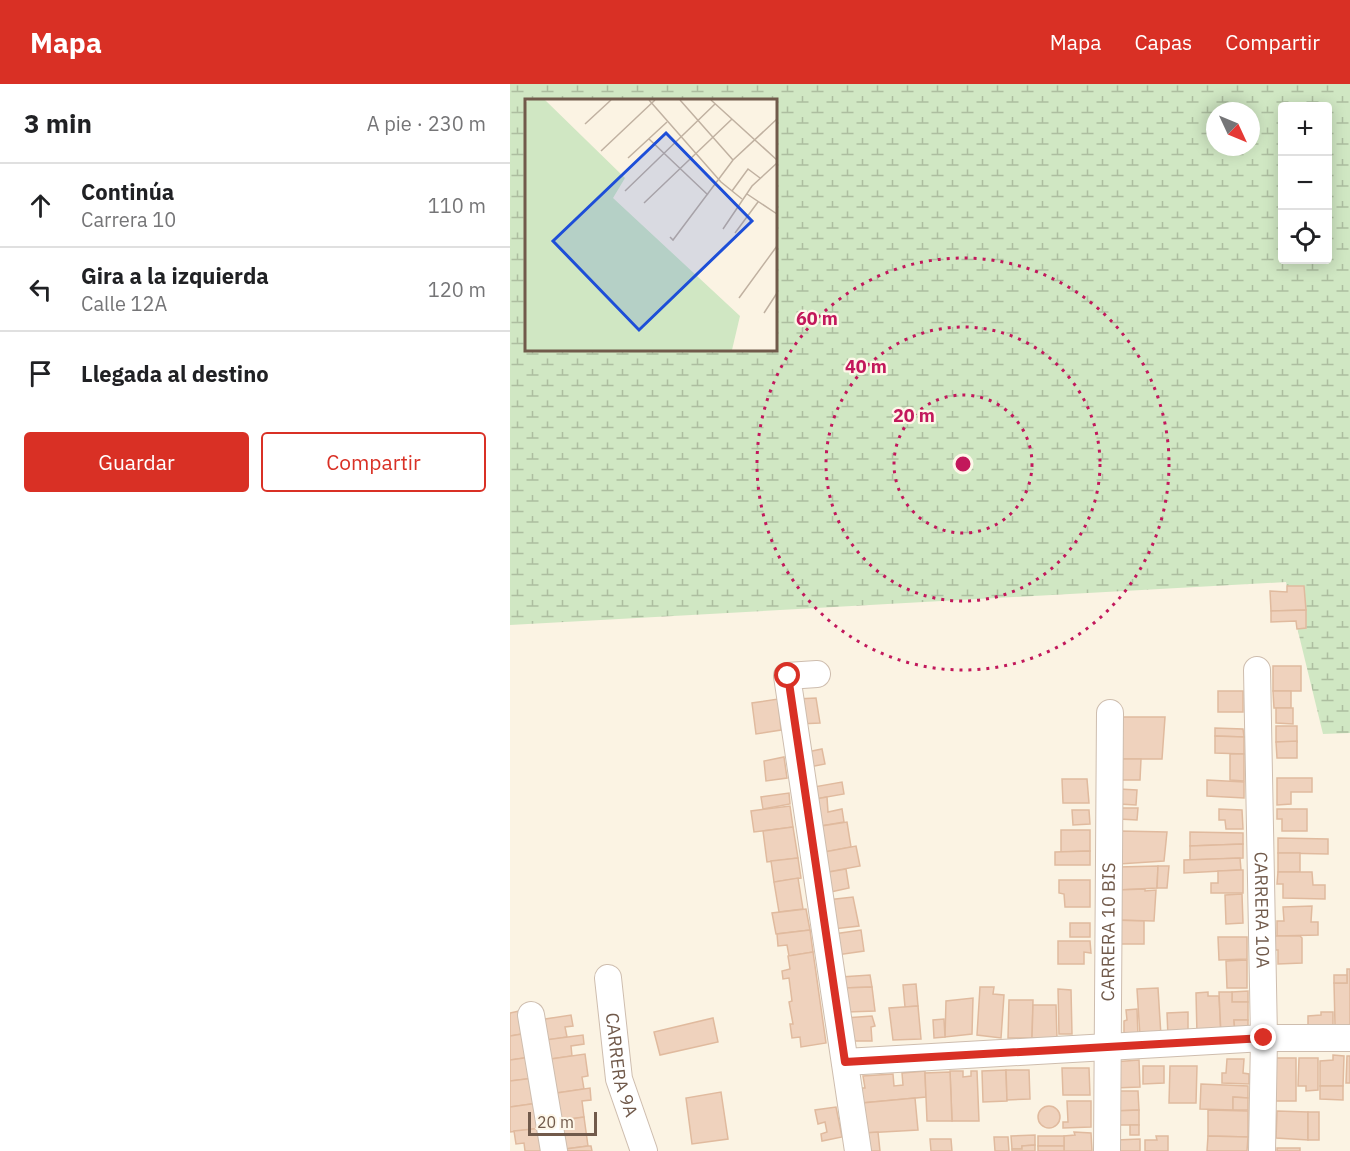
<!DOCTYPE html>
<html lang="es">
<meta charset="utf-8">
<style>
:root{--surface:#fff;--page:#f6f6f6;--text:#202124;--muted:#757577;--line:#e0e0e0;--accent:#d93025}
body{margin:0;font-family:"IBM Plex Sans",sans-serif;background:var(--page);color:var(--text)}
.controls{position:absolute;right:18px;top:18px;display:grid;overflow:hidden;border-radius:6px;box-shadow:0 3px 15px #0003}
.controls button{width:54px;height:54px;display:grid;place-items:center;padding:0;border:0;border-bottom:2px solid var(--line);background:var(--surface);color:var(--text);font:30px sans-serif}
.compass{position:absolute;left:696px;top:18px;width:54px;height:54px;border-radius:50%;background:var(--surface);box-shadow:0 3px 15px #0003;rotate:134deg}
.scale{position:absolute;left:18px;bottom:15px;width:69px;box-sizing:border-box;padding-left:6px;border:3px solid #715a4b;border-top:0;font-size:16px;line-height:21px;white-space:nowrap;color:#715a4b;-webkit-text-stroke:4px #fef7e9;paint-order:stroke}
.stop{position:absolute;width:18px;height:18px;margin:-14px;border:4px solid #d93025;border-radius:50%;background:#fff}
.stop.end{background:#d93025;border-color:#fff;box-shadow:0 2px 6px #0008}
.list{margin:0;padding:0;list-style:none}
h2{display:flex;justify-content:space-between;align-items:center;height:78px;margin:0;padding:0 24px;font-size:26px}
h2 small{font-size:20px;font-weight:400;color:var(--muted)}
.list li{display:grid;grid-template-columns:39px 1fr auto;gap:18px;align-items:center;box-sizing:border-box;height:84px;padding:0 24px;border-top:2px solid var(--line)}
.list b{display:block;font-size:22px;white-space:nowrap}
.list p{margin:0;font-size:20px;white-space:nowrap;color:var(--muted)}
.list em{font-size:20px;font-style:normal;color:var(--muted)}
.actions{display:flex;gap:12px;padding:18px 24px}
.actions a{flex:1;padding:14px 0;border:2px solid var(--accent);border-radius:6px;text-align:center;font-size:21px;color:var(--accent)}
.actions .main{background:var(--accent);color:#fff}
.icon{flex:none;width:33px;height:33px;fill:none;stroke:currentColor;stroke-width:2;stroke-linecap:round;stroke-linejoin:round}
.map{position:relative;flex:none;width:840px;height:1067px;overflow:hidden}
header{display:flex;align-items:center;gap:36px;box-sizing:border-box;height:84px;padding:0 30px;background:var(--accent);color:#fff}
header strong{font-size:28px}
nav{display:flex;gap:33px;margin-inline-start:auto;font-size:21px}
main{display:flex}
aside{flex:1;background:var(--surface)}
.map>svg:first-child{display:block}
.wetland{fill:url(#wetland-marsh);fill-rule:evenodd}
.building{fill:#efd2bd;stroke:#e0ba9e;stroke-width:1.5}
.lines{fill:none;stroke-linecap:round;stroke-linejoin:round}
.minor-casing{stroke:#cebdae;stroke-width:28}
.minor{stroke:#fff;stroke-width:26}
.route{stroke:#d93025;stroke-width:8}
.ring{fill:none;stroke:#c2185b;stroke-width:3;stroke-dasharray:3 6}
.labels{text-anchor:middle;stroke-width:4.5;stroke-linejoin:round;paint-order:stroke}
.street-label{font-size:18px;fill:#715a4b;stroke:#fef7e9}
.inset-road{fill:none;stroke:#c0b1a1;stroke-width:1.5}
.view{fill:#1d4ed8;fill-opacity:0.15;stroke:#1d4ed8;stroke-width:3}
.inset-edge{fill:none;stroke:#715a4b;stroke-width:3}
.centre{fill:#c2185b;stroke:#fef7e9;stroke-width:3}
.ring-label{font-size:18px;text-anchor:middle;font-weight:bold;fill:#c2185b;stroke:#fef7e9;stroke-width:4.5;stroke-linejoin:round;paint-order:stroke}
</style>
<header>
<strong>Mapa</strong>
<nav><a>Mapa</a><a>Capas</a><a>Compartir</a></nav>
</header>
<main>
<aside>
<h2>3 min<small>A pie · 230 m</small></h2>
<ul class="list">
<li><svg class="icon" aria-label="ahead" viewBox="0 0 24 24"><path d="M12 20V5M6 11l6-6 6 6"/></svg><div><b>Continúa</b><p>Carrera 10</p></div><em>110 m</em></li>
<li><svg class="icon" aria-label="left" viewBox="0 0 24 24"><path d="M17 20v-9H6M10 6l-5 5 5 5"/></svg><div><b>Gira a la izquierda</b><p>Calle 12A</p></div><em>120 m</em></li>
<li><svg class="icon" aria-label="arrive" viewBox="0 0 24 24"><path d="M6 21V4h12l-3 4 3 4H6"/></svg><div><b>Llegada al destino</b></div></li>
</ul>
<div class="actions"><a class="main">Guardar</a><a>Compartir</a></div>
</aside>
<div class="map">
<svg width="840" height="1067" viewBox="0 0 840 1067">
<defs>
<pattern id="wetland-marsh" width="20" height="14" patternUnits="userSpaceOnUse" patternTransform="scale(1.5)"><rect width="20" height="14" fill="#d0e7c3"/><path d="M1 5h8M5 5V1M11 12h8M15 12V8" fill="none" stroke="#adbea0"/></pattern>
</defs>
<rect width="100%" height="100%" fill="#fbf3e3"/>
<path class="wetland" d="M0 0H840V649L813 650 776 498 0 541ZM16 16H266V266H16ZM772 22H818V176H772ZM705 27H741V63H705Z"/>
<g class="building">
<polygon points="777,502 794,502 796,526 761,527 760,507 777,508"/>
<polygon points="796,526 796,544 787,545 786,537 761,538 761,527"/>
<rect x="763" y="582" width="28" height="25"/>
<rect x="708" y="607" width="25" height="21"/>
<polygon points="763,607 781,607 781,624 764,624"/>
<polygon points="306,614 310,639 288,640 286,615"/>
<polygon points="268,615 271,646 246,650 242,619"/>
<polygon points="766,624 783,624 783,640 766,639"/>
<polygon points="613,633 655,633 652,675 611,675"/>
<rect x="766" y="642" width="21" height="16"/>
<polygon points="705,644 733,645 734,653 705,652"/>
<polygon points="705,652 734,653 734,670 705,669"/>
<polygon points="787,657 787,674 767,674 766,658"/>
<polygon points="312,665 315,680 294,684 292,669"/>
<polygon points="720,670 734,670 734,697 720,696"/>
<polygon points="274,673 277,694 256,697 254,677"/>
<polygon points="611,675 631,675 630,696 610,696"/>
<polygon points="767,694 802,694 802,708 781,708 781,720 767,721"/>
<polygon points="552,695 577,695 579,719 553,719"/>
<polygon points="697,696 734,698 734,714 697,712"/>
<polygon points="332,698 334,710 300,716 298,704"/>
<polygon points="609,705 627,706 626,721 609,720"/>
<polygon points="279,709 280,720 253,725 251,713"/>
<polygon points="317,713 318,728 332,725 334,738 305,743 300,716"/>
<polygon points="280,722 283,743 244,748 241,727"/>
<polygon points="610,724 628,724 627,736 609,735"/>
<polygon points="709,725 732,726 733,745 716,745 715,736 709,736"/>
<polygon points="767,725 797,725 797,747 772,747 772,735 767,735"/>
<polygon points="562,726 579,726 580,740 563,741"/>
<polygon points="337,738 341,763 309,769 305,743"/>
<polygon points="283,743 288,774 257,778 253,747"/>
<polygon points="551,746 580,746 580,767 551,768"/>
<polygon points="610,747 657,748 654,777 609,780"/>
<polygon points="680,748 733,749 733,760 680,762"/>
<polygon points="768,754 818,755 818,770 768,769"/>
<polygon points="733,760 733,774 680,776 680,762"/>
<polygon points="346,762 350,782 313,789 309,769"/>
<polygon points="580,767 580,781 545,781 545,768"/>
<rect x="768" y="769" width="22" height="19"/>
<polygon points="288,774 291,794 264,798 261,777"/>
<polygon points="730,774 731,786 674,789 674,776"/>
<polygon points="648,782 647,804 607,806 608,783"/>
<polygon points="648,782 659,782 657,804 647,804"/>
<polygon points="336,785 339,804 316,809 313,789"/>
<polygon points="731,786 733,786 733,809 701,809 701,799 708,799 708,787"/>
<polygon points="768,788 802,788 803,801 815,801 815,815 773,814 773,800 767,800"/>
<polygon points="288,794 293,825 269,828 264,798"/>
<polygon points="549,796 580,796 580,823 555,823 554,810 549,809"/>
<polygon points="635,805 635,807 646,806 644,837 605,836 607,806"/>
<polygon points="732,810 733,839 716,840 715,811"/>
<polygon points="343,813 349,842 323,845 317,816"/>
<polygon points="802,822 801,838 808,838 808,851 767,852 767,837 774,837 773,823"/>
<polygon points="296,825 300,846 266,850 262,829"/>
<polygon points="602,836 634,837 634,860 606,860"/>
<rect x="560" y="839" width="20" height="14"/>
<polygon points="300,846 303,868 279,872 277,861 268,862 267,850"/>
<polygon points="351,846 354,867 327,871 324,850"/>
<polygon points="763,852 790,852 792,854 792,879 768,880 768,866 763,866"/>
<polygon points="708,853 737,853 737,875 709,876"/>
<polygon points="548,857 580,857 581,869 574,868 574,880 548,880"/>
<polygon points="303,868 316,959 291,963 290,953 282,954 280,940 283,940 279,918 282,917 279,894 273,895 272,887 280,885 278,872"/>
<polygon points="737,876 737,904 717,904 716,877"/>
<polygon points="837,885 840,885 840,941 825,941 824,899 837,899"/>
<polygon points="360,891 362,903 333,904 331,893"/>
<rect x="824" y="891" width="13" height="8"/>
<polygon points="406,900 408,922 395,923 393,901"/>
<polygon points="362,903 365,927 337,928 333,904"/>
<polygon points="470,903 484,903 483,910 494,911 491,954 467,951"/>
<polygon points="648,904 651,952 630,952 627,905"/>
<polygon points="548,905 561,906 562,950 549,950"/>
<polygon points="738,907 738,918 722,918 722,908"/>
<polygon points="698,908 698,912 709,912 711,951 687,951 686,909"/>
<polygon points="709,908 722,908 722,918 738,918 738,936 724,936 725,950 711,951"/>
<polygon points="463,914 462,950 435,953 436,917"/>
<polygon points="499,916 523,916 522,954 498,954"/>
<polygon points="523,921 546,921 547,954 522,954"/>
<polygon points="408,922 411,955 383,956 379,924"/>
<polygon points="627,925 628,952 614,953 614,937 617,936 616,926"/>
<polygon points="14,926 17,949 0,952 0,929"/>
<polygon points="678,928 678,952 658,952 657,929"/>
<polygon points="811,928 823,928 823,942 798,943 798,932 811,931"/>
<polygon points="61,931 63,942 55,943 57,953 32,957 29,936"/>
<polygon points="362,932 365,942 361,943 362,957 340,957 335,934"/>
<polygon points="203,934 208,958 150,971 144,948"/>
<polygon points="434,935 435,953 424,954 423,936"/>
<polygon points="724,936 738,936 738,950 725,950"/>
<polygon points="12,950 21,973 0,976 0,952"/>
<polygon points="73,951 74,960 61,962 62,972 34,976 35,956"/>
<polygon points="75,970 78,992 72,993 74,1005 40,1010 34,976"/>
<polygon points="823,971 834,972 833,1002 810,1002 810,977 823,976"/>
<polygon points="837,972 840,972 840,999 836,999"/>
<polygon points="21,973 24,994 0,997 0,976"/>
<polygon points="762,974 786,974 786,1017 761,1017"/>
<polygon points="789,974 808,974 808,1006 796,1007 796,1002 788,1002"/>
<polygon points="717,975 734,975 733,989 739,990 739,1000 712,999 712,989 716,989"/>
<polygon points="629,976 630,1003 604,1004 603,978"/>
<polygon points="633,982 654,982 654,999 633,1000"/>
<polygon points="660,982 687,982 686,1019 659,1019"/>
<polygon points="552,984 579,984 580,1011 553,1011"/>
<polygon points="496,986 497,1017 473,1018 472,987"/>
<polygon points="496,986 519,986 520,1015 497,1016"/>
<polygon points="415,987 416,1013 352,1019 350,1004 355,1004 353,992 383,990 384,1002 393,1001 392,989"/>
<polygon points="440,987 453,987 453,993 461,992 461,987 467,987 469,1037 442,1037"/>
<polygon points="440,988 442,1037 417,1037 415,989"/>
<polygon points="24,994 28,1019 0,1023 0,997"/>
<polygon points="691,1000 738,1002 738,1014 723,1013 723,1026 690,1025"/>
<polygon points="810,1002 833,1002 833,1016 810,1015"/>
<polygon points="80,1004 81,1016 72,1017 74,1033 44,1037 40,1010"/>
<polygon points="604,1007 628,1007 629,1026 604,1027"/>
<polygon points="211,1008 218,1055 182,1060 176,1014"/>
<polygon points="723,1013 738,1014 738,1026 723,1026"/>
<polygon points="405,1014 408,1046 355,1049 352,1019"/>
<polygon points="557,1017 581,1017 581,1043 553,1044 553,1038 558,1038"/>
<polygon points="28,1019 32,1044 0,1048 0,1023"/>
<circle cx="539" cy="1033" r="11"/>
<polygon points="326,1023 332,1053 312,1057 311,1050 317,1048 315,1038 308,1040 305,1026"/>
<polygon points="629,1026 629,1041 605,1041 604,1027"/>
<polygon points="698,1026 738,1027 738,1053 698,1052"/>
<polygon points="767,1027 798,1028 798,1056 766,1054"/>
<rect x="798" y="1028" width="11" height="28"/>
<polygon points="74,1033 78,1062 48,1066 47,1037"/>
<rect x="620" y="1041" width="9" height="10"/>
<polygon points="32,1044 33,1067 15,1067 14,1059 6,1060 4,1047"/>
<polygon points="368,1048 370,1067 356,1067 354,1049"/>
<polygon points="564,1048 581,1049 582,1067 554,1067 554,1052 565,1051"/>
<polygon points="525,1051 525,1061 512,1062 512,1065 502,1065 501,1052"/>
<rect x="528" y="1052" width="26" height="10"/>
<polygon points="646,1052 658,1052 658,1067 635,1067 635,1056 647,1056"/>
<polygon points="698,1052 738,1053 737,1067 697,1067"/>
<polygon points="484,1053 498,1053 499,1067 485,1067"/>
<polygon points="420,1055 441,1055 442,1067 421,1067"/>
<polygon points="630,1055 630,1067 606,1067 606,1056"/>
<polygon points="525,1061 525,1067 502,1067 502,1065 512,1065 512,1062"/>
<polygon points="78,1062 81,1062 82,1067 48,1066"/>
<rect x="528" y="1062" width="26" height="5"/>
<rect x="767" y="1064" width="23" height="3"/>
</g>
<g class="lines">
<g class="minor-casing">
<g id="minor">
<path id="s1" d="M747 586 754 954 752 1067"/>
<polyline points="307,590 277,592 348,1067"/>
<path id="s2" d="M98 894 109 995 134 1067"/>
<polyline points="21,931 44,1067"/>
<polyline points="335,978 754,954 840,954"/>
<path id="s3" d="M597 1067 600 629"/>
</g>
</g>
<use href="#minor" class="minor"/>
</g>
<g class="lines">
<polyline class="route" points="278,592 335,978 754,954"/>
</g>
<g class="ring">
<circle cx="453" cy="380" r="69"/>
<circle cx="453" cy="380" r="137"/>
<circle cx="453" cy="380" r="206"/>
</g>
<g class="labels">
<g class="street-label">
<text dy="6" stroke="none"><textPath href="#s1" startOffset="240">CARRERA 10A</textPath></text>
<text dy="6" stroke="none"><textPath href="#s3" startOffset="219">CARRERA 10 BIS</textPath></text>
<text dy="6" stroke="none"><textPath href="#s2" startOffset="88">CARRERA 9A</textPath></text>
</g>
</g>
<g transform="translate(15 15)">
<rect width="252" height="252" fill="#fbf3e3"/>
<path d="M4 1H20L100 79 88 99 215 217 207 251H0V4Z" fill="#d0e7c3"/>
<path class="inset-road" d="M124 1 196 83 217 100M155 1 208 61M186 1 252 61M60 25 86 1M124 40 183 96M76 52 130 1M103 59 142 23M100 92 190 5M207 92 223 70 235 79M222 95 252 115M119 104 207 20M198 130 227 87 252 64M210 134 233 103M145 138 148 141 208 61 252 20M214 199 252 147M239 214 252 194"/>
<path class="view" d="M141 34 227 122 114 231 28 142Z"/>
<rect width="252" height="252" class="inset-edge"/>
</g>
<circle cx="453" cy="380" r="9" class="centre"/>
<g class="ring-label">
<text x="307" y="241">60 m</text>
<text x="356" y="289">40 m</text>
<text x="404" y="338">20 m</text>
</g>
</svg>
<div class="controls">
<button>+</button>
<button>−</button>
<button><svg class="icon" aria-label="locate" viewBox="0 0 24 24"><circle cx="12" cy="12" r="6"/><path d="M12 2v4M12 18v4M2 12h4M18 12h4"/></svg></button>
</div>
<svg class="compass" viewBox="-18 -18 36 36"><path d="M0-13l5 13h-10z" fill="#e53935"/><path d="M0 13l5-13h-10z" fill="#757577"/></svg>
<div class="scale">20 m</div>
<div class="stop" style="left:278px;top:592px"></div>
<div class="stop end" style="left:754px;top:954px"></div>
</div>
</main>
